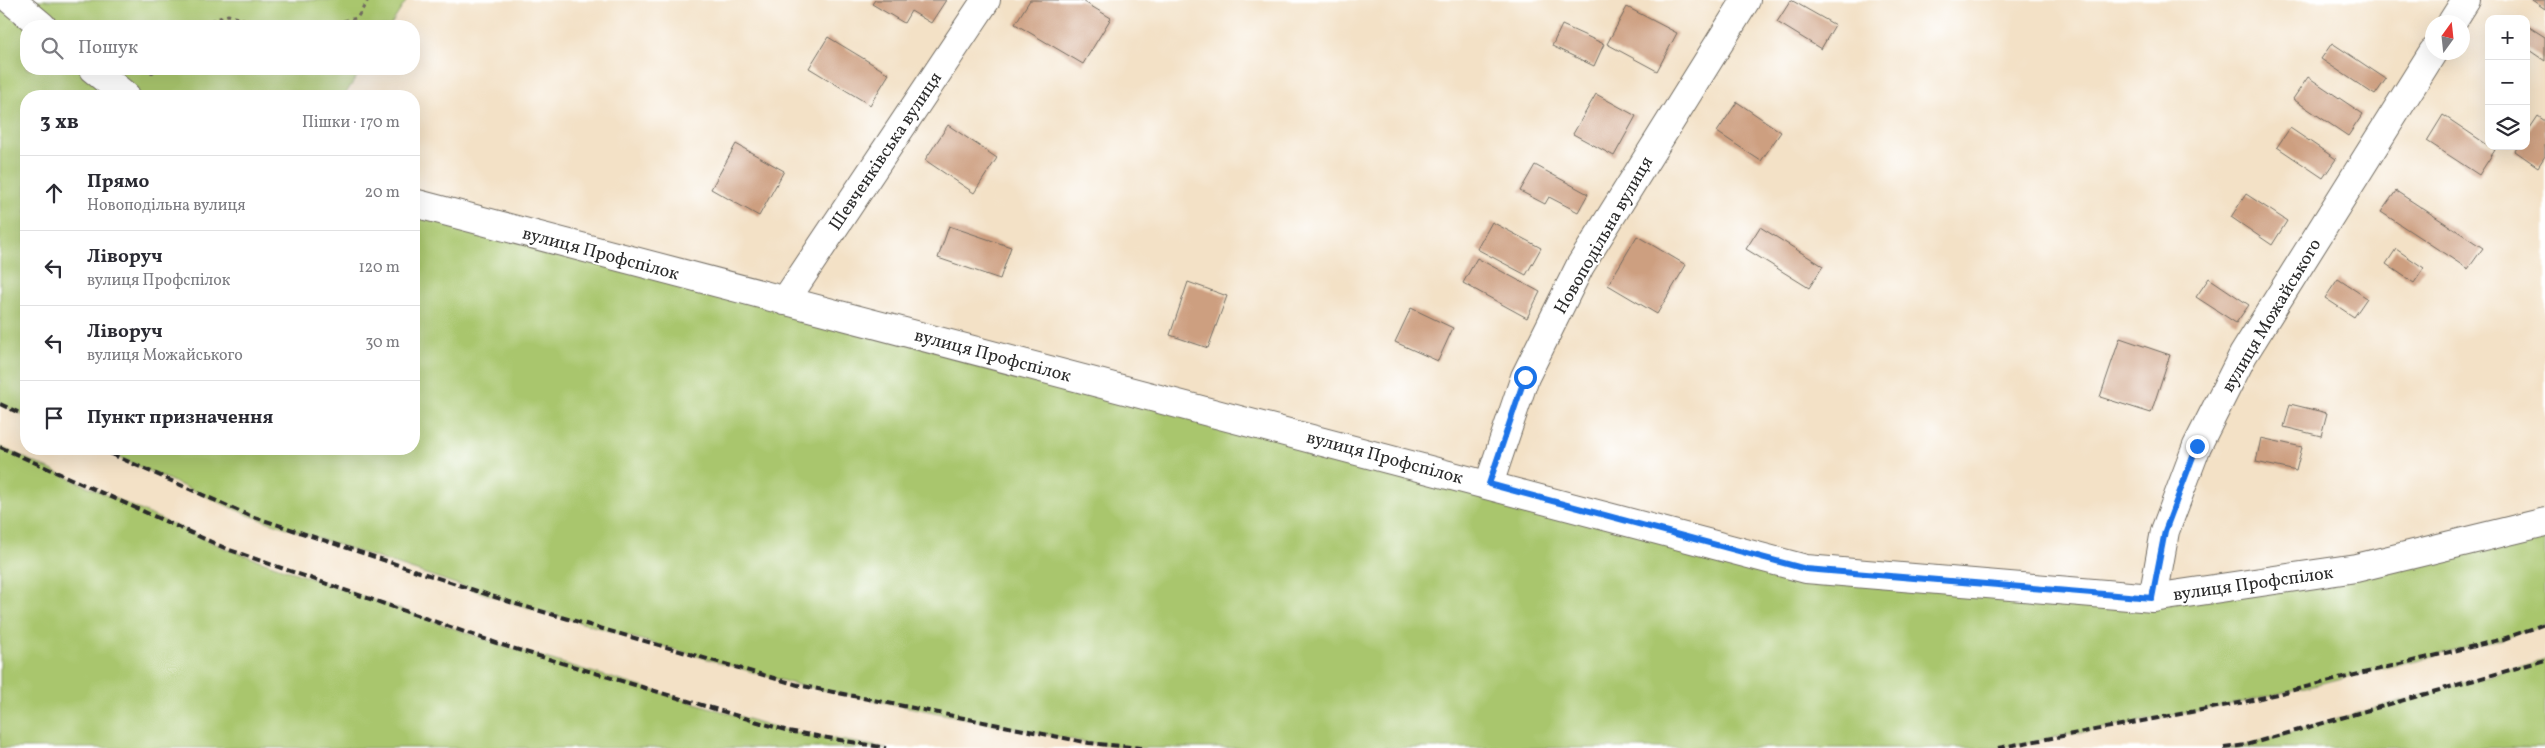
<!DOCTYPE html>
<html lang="uk">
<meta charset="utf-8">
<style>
:root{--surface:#fff;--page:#f7f7f7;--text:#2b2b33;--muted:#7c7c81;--line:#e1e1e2}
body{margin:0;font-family:Vollkorn,serif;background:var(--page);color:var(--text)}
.controls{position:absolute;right:15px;top:15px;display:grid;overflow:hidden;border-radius:10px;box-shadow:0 5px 20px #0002}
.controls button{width:45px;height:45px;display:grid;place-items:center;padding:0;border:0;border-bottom:1px solid var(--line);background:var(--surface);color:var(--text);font:25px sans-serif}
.compass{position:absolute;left:2425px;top:15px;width:45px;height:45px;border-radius:50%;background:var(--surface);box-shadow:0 5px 20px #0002;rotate:15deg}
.stop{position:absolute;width:15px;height:15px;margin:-11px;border:4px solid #1a73e8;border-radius:50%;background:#fff}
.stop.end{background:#1a73e8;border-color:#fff;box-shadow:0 1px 5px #0008}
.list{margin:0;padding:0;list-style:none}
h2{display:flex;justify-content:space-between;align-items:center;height:65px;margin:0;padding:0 20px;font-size:21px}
h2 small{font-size:16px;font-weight:400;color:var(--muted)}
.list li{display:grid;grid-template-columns:32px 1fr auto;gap:15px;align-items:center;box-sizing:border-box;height:75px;padding:0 20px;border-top:1px solid var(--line)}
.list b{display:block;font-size:19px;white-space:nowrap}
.list p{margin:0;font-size:16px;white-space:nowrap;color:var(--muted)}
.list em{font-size:16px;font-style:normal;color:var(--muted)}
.icon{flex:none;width:28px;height:28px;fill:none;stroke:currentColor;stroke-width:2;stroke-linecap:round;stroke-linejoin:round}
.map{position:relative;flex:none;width:2545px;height:748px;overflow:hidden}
.search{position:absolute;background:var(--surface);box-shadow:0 5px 20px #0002;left:20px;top:20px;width:400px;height:55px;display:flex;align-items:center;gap:12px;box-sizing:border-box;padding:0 18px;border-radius:20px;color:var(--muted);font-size:19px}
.panel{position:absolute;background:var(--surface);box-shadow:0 5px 20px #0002;left:20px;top:90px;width:400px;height:365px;border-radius:20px}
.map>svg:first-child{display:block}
.green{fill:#a9c66d;stroke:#6a784c}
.building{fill:#cd9f80}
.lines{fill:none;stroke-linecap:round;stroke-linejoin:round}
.street-casing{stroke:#716b61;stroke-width:30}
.path{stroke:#716b61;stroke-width:3;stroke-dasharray:4 4;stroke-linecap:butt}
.street{stroke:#fff;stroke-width:28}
.rail{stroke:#2b2b2b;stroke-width:4;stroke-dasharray:8 4;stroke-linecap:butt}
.route{stroke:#1a73e8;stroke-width:6}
.labels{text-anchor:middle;stroke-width:4;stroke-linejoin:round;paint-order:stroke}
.street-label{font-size:18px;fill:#2b2b2b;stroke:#fff}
</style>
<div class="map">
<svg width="2545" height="748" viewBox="0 0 2545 748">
<rect width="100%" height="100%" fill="#fff"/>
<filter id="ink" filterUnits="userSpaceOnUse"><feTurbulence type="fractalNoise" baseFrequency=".02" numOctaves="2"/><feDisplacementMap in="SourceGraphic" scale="10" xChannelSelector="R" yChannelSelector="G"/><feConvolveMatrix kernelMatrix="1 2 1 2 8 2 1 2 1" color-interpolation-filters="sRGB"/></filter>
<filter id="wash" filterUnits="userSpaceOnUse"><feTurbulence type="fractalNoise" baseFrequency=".0096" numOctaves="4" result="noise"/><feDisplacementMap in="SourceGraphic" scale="20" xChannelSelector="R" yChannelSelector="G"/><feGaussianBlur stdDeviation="1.12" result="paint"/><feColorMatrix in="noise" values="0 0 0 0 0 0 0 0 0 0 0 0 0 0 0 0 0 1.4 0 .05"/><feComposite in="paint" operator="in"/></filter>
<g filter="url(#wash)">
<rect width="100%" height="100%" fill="#f3e1c6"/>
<g class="green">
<polygon points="0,0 407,0 390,26 26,26 26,69 362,69 344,96 26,96 26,416 0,404"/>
<polygon points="414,203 1806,569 2153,598 2545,522 2545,624 2503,639 2244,702 1998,748 1142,748 1089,743 798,685 516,604 248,515 100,449 414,449"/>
<polygon points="0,447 227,549 502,645 788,731 886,748 0,748"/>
<polygon points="2545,660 2545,748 2224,748 2246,745"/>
</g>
<g id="blocks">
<g class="building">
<polygon points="875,0 946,0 931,23 911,11 904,23 872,4"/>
<polygon points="1030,0 1081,0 1111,18 1083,64 1015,24"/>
<polygon points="1791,0 1835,25 1821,49 1777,22"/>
<polygon points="2532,0 2545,0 2545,9"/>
<polygon points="1627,7 1677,33 1657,71 1607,44"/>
<polygon points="1562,25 1604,44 1594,66 1552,46"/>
<polygon points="2526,25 2545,37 2545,61 2526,48"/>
<polygon points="828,37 889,74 870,105 809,68"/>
<polygon points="2332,43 2386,79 2375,95 2321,59"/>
<polygon points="2308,77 2363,114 2348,136 2293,99"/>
<polygon points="1596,94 1636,116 1614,156 1573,134"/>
<polygon points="1737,102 1781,132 1761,161 1717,132"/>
<polygon points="2443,115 2495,150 2479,175 2427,141"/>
<polygon points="2538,116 2545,121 2545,156 2538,167 2515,151 2518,146 2526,146 2526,134"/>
<polygon points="948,125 997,158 974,193 925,160"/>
<polygon points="2290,128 2336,159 2323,178 2277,147"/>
<polygon points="736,144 784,171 759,216 711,189"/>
<polygon points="1535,165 1588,194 1578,212 1549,197 1545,204 1520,191"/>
<polygon points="2396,191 2483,248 2468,269 2381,212"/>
<polygon points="2246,194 2287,221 2272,245 2231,217"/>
<polygon points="1492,222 1541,248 1526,275 1477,249"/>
<polygon points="949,226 1011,247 1000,279 938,258"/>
<polygon points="1760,227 1823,266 1809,288 1746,249"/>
<polygon points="1637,236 1686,265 1657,314 1608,285"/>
<polygon points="2396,249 2424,268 2414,283 2386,264"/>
<polygon points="1477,258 1540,292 1527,318 1463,283"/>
<polygon points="2209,278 2249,305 2236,323 2196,297"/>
<polygon points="2338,279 2367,298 2354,317 2325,298"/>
<polygon points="1188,282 1227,296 1208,348 1170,335"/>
<polygon points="1411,308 1453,328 1438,361 1395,342"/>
<polygon points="2120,338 2170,355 2151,413 2100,397"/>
<polygon points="2290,404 2327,413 2321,436 2284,427"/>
<polygon points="2261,438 2302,447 2296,471 2256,462"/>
</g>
</g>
</g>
<g filter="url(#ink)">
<use href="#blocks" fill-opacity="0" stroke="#716b61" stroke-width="1"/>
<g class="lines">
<g class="street-casing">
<g id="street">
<polyline points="11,0 42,26"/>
<polyline points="2452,22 2466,0"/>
<polyline points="93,69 126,96"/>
<polyline points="414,203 1806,569 2153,598 2356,568 2545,522"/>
<polyline points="785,301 986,0"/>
<polyline points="1489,484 1525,377 1580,266 1746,0"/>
<polyline points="2153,598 2165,531 2197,446 2243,355 2433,52"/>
</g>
</g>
<g class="path">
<polyline points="196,26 228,15 269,26"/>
<polyline points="320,26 357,18 368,0"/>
<polyline points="151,74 156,69"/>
</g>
<use href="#street" class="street"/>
<g class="rail">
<polyline points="0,404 26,416"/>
<polyline points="0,447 227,549 502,645 788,731 886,748"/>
<polyline points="100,449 248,515 516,604 798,685 1089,743 1142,748"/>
<polyline points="1998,748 2244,702 2503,639 2545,624"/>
<polyline points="2224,748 2246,745 2545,660"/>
</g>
</g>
</g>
<g class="lines" filter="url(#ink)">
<polyline class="route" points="1525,377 1489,484 1806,569 2152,598 2165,531 2197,446"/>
</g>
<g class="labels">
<g class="street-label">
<text transform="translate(885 151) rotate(-56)" y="6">Шевченківська вулиця</text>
<text transform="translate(1603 235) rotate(-60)" y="6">Новоподільна вулиця</text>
<text transform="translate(601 253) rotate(15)" y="6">вулиця Профспілок</text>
<text transform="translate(2271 315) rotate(-59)" y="6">вулиця Можайського</text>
<text transform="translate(993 355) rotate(15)" y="6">вулиця Профспілок</text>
<text transform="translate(1385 457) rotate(15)" y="6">вулиця Профспілок</text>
<text transform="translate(2253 583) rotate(-8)" y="6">вулиця Профспілок</text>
</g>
</g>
</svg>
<div class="controls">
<button>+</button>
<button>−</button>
<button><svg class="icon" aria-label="layers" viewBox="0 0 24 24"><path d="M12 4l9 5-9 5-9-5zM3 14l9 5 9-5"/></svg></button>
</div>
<svg class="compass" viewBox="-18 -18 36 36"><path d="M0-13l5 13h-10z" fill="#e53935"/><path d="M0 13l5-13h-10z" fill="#7c7c81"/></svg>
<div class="stop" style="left:1525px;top:377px"></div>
<div class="stop end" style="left:2197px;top:446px"></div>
<div class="search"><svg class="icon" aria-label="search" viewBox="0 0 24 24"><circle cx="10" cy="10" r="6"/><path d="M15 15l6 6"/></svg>Пошук</div>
<section class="panel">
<h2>3 хв<small>Пішки · 170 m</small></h2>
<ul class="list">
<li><svg class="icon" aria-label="ahead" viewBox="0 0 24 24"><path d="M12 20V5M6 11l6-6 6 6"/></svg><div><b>Прямо</b><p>Новоподільна вулиця</p></div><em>20 m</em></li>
<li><svg class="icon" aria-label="left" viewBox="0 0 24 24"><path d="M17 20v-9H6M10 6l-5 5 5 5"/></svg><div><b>Ліворуч</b><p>вулиця Профспілок</p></div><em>120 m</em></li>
<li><svg class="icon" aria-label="left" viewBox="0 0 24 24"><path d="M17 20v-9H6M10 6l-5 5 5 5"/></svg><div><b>Ліворуч</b><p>вулиця Можайського</p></div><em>30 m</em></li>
<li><svg class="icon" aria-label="arrive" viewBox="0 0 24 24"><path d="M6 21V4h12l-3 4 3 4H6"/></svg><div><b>Пункт призначення</b></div></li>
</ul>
</section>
</div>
